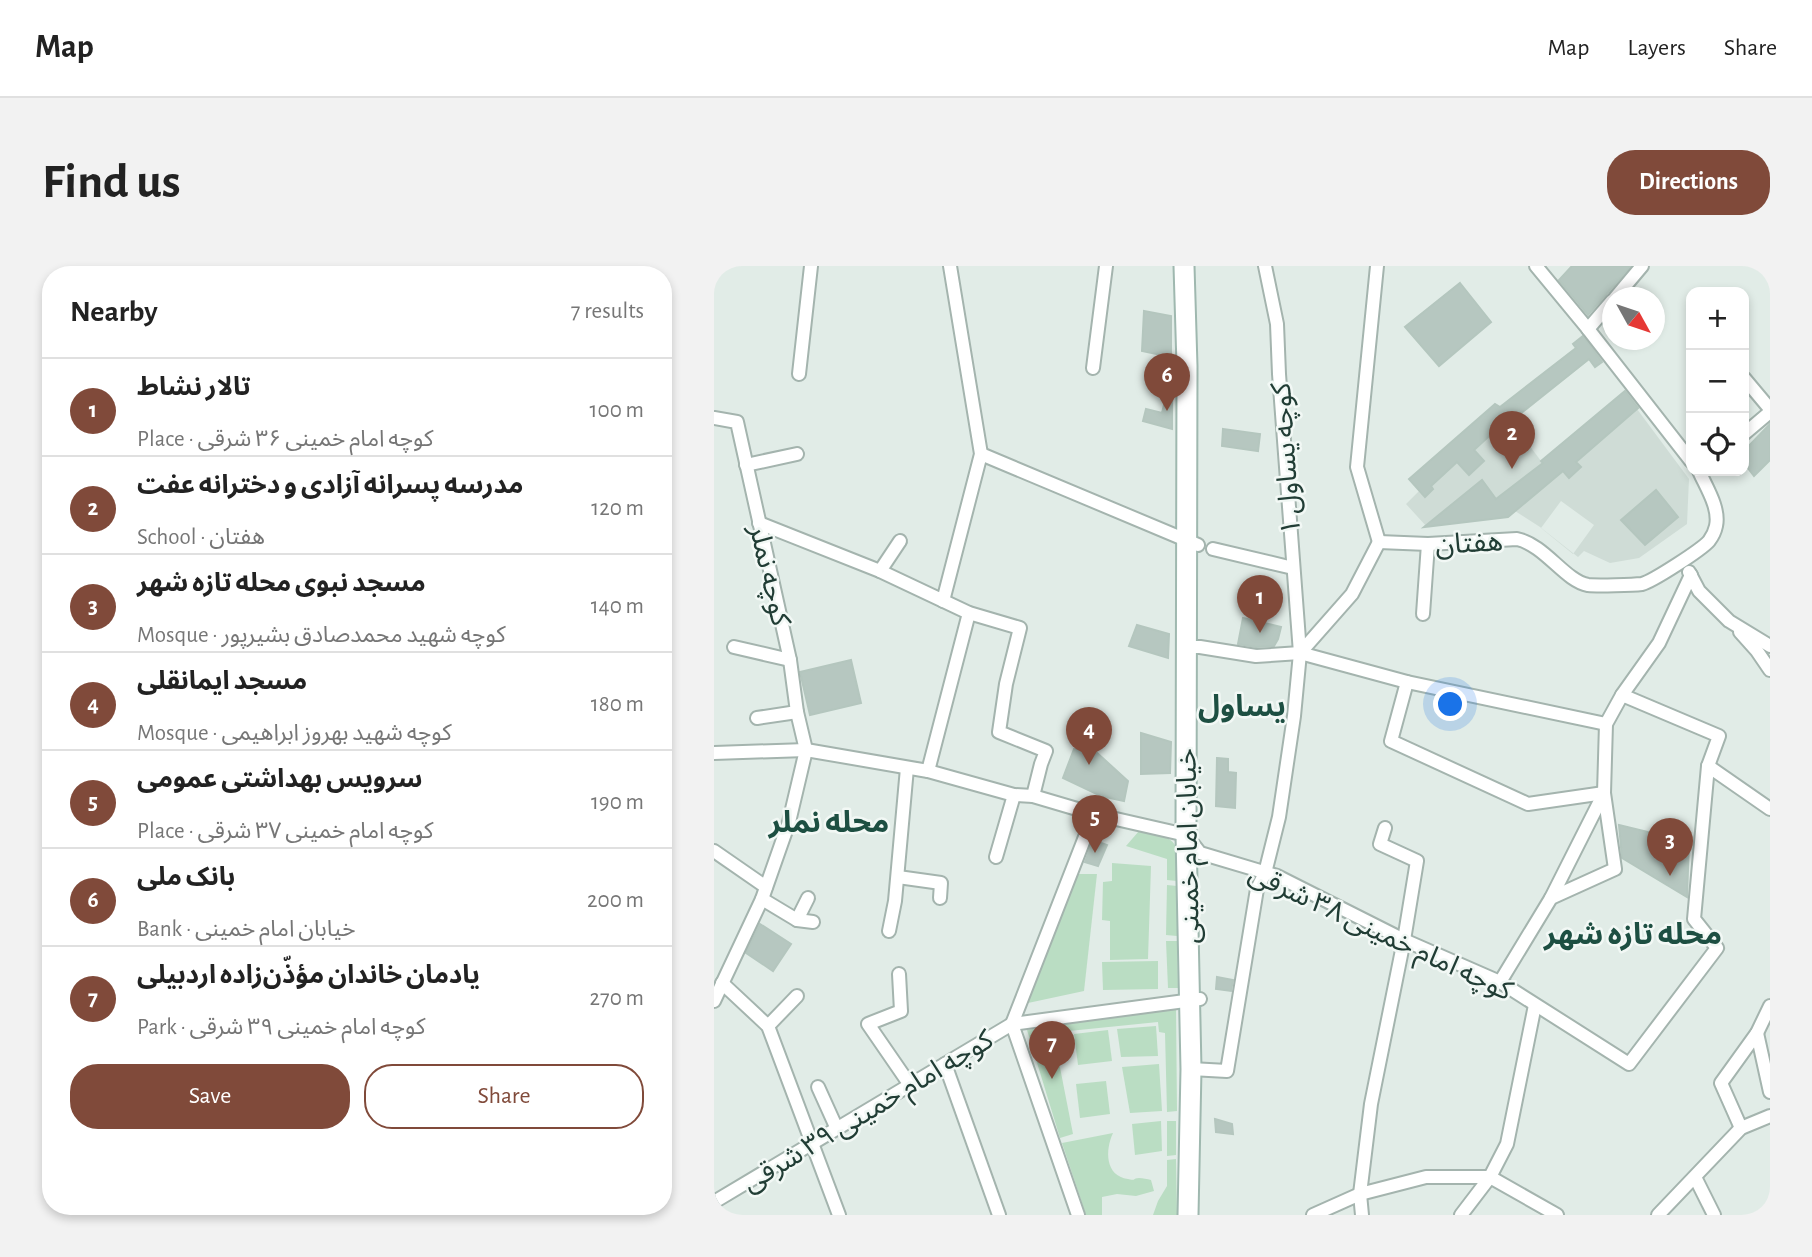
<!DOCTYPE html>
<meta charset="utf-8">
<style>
:root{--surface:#fff;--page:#f2f2f2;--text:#222;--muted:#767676;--line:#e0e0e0;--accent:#804a3a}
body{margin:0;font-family:"Alegreya Sans","Noto Sans Arabic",sans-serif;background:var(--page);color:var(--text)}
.controls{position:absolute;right:21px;top:21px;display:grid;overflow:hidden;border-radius:14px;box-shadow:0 4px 10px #0003}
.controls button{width:63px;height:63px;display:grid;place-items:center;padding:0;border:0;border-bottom:2px solid var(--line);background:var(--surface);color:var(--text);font:35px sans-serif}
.compass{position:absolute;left:888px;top:21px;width:63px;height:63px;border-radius:50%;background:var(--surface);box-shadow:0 4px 10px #0003;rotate:130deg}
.you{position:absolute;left:737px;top:439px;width:24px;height:24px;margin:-18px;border:5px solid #fff;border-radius:50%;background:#1a73e8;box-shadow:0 0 0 10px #1a73e833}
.badge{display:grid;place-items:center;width:46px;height:46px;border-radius:50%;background:var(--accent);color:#fff;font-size:23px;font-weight:700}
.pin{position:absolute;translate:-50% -58px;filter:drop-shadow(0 2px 4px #0008)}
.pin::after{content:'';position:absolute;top:37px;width:24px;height:21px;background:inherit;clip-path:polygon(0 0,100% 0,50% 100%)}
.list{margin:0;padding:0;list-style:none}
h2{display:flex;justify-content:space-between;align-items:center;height:91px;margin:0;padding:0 28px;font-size:30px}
h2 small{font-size:23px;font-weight:400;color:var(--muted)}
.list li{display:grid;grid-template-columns:46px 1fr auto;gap:21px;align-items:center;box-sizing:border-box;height:98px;padding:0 28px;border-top:2px solid var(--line)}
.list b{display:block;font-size:26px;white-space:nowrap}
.list p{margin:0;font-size:23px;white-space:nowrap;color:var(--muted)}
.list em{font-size:23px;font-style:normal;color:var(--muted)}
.actions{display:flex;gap:14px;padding:21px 28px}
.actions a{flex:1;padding:16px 0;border:2px solid var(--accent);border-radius:28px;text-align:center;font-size:24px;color:var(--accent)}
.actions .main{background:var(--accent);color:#fff}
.icon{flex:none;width:38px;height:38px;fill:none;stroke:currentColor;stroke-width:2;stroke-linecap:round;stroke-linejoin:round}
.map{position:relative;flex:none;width:1056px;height:949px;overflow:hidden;border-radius:28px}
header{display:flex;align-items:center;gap:42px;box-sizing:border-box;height:98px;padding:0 35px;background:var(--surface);border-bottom:2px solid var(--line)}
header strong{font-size:33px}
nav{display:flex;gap:38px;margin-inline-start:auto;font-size:24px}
.intro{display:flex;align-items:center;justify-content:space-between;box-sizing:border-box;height:168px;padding:0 42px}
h1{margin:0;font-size:49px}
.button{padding:18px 32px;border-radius:28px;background:var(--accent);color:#fff;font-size:24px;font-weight:700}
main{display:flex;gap:42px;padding:0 42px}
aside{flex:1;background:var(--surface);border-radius:28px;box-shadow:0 4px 10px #0003}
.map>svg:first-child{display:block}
.built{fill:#cfdcd6;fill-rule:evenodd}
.green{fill:#baddc3}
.building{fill:#b6c7c0;stroke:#b4c6be;stroke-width:2}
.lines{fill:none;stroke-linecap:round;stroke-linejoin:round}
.street-casing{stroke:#a4b4ae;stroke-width:16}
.secondary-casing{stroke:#9fb8af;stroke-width:23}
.street{stroke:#fff;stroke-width:12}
.secondary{stroke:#fff;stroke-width:19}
.labels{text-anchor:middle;stroke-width:5;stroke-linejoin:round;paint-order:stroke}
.street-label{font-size:28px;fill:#213d35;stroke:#f2f8f5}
.neighbourhood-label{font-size:30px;font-weight:bold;fill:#1d4f42;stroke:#f2f8f5}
</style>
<header>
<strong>Map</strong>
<nav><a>Map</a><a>Layers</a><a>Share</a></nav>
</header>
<div class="intro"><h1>Find us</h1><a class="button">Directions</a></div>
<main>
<aside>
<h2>Nearby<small>7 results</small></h2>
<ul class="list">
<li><span class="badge">1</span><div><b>تالار نشاط</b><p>Place · کوچه امام خمینی ۳۶ شرقی</p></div><em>100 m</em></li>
<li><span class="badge">2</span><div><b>مدرسه پسرانه آزادی و دخترانه عفت</b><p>School · هفتان</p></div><em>120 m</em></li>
<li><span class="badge">3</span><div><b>مسجد نبوی محله تازه شهر</b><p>Mosque · کوچه شهید محمدصادق بشیرپور</p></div><em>140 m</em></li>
<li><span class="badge">4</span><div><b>مسجد ایمانقلی</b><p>Mosque · کوچه شهید بهروز ابراهیمی</p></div><em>180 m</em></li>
<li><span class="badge">5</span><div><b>سرویس بهداشتی عمومی</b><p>Place · کوچه امام خمینی ۳۷ شرقی</p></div><em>190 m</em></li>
<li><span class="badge">6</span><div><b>بانک ملی</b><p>Bank · خیابان امام خمینی</p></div><em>200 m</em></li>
<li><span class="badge">7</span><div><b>یادمان خاندان مؤذّن‌زاده اردبیلی</b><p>Park · کوچه امام خمینی ۳۹ شرقی</p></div><em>270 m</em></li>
</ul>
<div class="actions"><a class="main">Save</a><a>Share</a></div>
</aside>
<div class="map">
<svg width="1056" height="949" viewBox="0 0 1056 949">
<rect width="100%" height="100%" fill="#e1ece7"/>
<path class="built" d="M871 69 890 94 881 101 875 94 798 156 827 195 913 124 927 140 923 143 975 213 973 258 925 292 896 297 870 285 864 291 826 261 801 245 794 251 713 261 692 238 705 225 695 213 781 138 786 141 861 82 859 78ZM942 225 964 251 931 279 908 253ZM847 235 880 259 859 288 827 262Z"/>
<g class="green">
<path d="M425 565C467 574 463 572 463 615L453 614V593L412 580Z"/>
<polygon points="398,597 437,600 434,693 396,694 396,655 388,654 389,616 398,615"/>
<polygon points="364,608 383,608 370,725 314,737"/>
<polygon points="453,619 463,620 463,670 452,669"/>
<polygon points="452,675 463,675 464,722 454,722"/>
<polygon points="444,695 444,723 389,724 388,696"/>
<polygon points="462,741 463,845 453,846 451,767 445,766 444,756 355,765 355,769 350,778 342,781 359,868 346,872 313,764"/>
<polygon points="442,760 444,790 407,791 403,763"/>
<polygon points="394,764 398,795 364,799 360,768"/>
<polygon points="445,798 448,845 416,847 408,801"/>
<polygon points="392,815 396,848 366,852 362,818"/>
<polygon points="447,855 448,885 421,889 418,858"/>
<polygon points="453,855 462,855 462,889 453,890"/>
<path d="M399 867C391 884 391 910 414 913 424 915 416 913 425 912 429 912 433 913 437 914L440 925 422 930 403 928 388 931V949H372L348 877Z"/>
<polygon points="462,893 463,949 439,949 444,935 453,920 453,894"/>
</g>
<g class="building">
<polygon points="858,0 917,0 874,49 845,14"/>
<polygon points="746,17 777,56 725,100 691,61"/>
<polygon points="430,45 457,50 457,91 428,85"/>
<polygon points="869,70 888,96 881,101 875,93 797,155 790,163 786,160 760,184 770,195 755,209 743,196 717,220 719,223 711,231 695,213 781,138 786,141 862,82 859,78"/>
<polygon points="454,123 458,123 458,163 429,155 432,143 448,147"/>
<polygon points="911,125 924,142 862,196 867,201 855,212 849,205 794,251 710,261 768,214 782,233 829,197 827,195"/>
<polygon points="1056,158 1056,194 1040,210 1030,197 1030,185"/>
<polygon points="509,163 546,168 544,185 508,180"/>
<polygon points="942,224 964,251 931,279 907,254"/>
<polygon points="529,352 567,361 564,373 560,380 542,381 524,378"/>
<polygon points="423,359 455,368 454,392 415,380"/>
<polygon points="137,394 147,437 96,449 86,406"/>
<polygon points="427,467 457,476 456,507 427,508"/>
<polygon points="360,483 382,486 414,515 410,535 387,530 349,512"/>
<polygon points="503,492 514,493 514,506 522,507 521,542 502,540"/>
<polygon points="905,559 975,576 973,631 908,592"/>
<polygon points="379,574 393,579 384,600 371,596"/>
<polygon points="46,658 77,678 59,705 32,687"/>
<polygon points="503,711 519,714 517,725 502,723"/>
<polygon points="501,853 518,858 519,868 502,866"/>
</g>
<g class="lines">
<g class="street-casing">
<g id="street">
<polyline points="663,0 643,201 665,276"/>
<polyline points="822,0 874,63 977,195"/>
<polyline points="901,32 928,0"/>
<polyline points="874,63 898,35"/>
<polyline points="379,102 392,0"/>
<polyline points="85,108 97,0"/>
<polyline points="1030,112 1056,143"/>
<polyline points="0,152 23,156 76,394 83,446 92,484 75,556 48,633 0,735"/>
<polyline points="1030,168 1056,146"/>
<polyline points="267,188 484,279"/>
<polyline points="32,199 83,188"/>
<polyline points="45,257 166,305 255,347 306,362 292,418 285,466 332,485 327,498 319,530"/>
<path d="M665 276 714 278 803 273C831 279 851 315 874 319 883 320 919 319 928 318 939 315 987 284 995 275 998 271 1001 265 1002 260 1006 242 992 221 985 205"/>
<polyline points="499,283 579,302"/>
<polyline points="166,305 186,275"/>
<polyline points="975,306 985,325 1015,355 1056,380"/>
<polyline points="229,335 267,188 236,0"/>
<polyline points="709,348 714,278"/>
<polyline points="1026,366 1043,385 1056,404"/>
<polyline points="20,381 76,394"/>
<polyline points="472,381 486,381 542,390 586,387 693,416 892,458"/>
<polyline points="586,387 638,328 665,276"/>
<polyline points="693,416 677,475 814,538 890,527"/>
<polyline points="43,452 83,446"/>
<polyline points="0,487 92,484 214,505 300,529 319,530 380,548 472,569 486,587 563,610 690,674 786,716 915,798 1003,682 980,653 994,500 1005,470 908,429"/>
<polyline points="994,500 1056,543"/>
<polyline points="214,505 255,347"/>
<polyline points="0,585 52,621"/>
<polyline points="282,591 300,529"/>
<polyline points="184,611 227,617 226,632"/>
<polyline points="837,632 890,527"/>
<polyline points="48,633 83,654 99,656"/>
<polyline points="83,654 94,632"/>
<polyline points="175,665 181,635 193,502"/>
<polyline points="185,708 187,745 154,758 196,819"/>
<polyline points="786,716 837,632 901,603 890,527 892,458 908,429 945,377 977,309"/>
<polyline points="8,717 54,760 125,949"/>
<polyline points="54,760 83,730"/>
<polyline points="1043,767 1056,826"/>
<polyline points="231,798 285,949"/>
<polyline points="477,803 513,805 543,623 551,607 565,551 580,450 586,387 565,108 563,58 551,0"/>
<polyline points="104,821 123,863"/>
<polyline points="1027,862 1007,817 1043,767 1056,740"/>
<polyline points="981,911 1000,949"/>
<polyline points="0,936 298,758 486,733"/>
<polyline points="364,949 298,758 380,548"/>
<polyline points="599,949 646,928 712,911 776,911 843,949"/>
<polyline points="648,949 646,928 657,838 690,674 703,595 666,578 671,562"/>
<polyline points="747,949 776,911 793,878 821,739"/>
<polyline points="944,949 1027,862 1056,850"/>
</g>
</g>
<g class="secondary-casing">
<polyline id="secondary" points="470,0 473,100 472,569 477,803 474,949"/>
</g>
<use href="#street" class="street"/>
<use href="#secondary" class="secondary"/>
</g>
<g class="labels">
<g class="street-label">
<text transform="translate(571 193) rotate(-94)" y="10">کوچه یساول ۱</text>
<text transform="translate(755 276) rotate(-3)" y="10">هفتان</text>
<text transform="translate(57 309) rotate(77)" y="10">کوچه نملر</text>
<text transform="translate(473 580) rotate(-91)" y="10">خیابان امام خمینی</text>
<text transform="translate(667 665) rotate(25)" y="10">کوچه امام خمینی ۳۸ شرقی</text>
<text transform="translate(153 844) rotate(-31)" y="10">کوچه امام خمینی ۳۹ شرقی</text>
</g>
<g class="neighbourhood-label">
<text x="528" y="450">یساول</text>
<text x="115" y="566">محله نملر</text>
<text x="919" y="678">محله تازه شهر</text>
</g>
</g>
</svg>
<div class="controls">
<button>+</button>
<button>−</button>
<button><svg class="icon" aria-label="locate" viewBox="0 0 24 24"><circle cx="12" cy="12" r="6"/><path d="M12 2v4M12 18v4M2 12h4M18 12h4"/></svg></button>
</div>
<svg class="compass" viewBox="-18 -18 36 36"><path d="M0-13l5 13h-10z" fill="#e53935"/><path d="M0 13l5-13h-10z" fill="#767676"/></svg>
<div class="you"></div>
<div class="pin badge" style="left:546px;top:367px">1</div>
<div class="pin badge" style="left:798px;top:203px">2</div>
<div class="pin badge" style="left:956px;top:610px">3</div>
<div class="pin badge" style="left:375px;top:499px">4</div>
<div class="pin badge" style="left:381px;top:587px">5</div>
<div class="pin badge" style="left:453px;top:145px">6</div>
<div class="pin badge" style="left:338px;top:813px">7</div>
</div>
</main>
